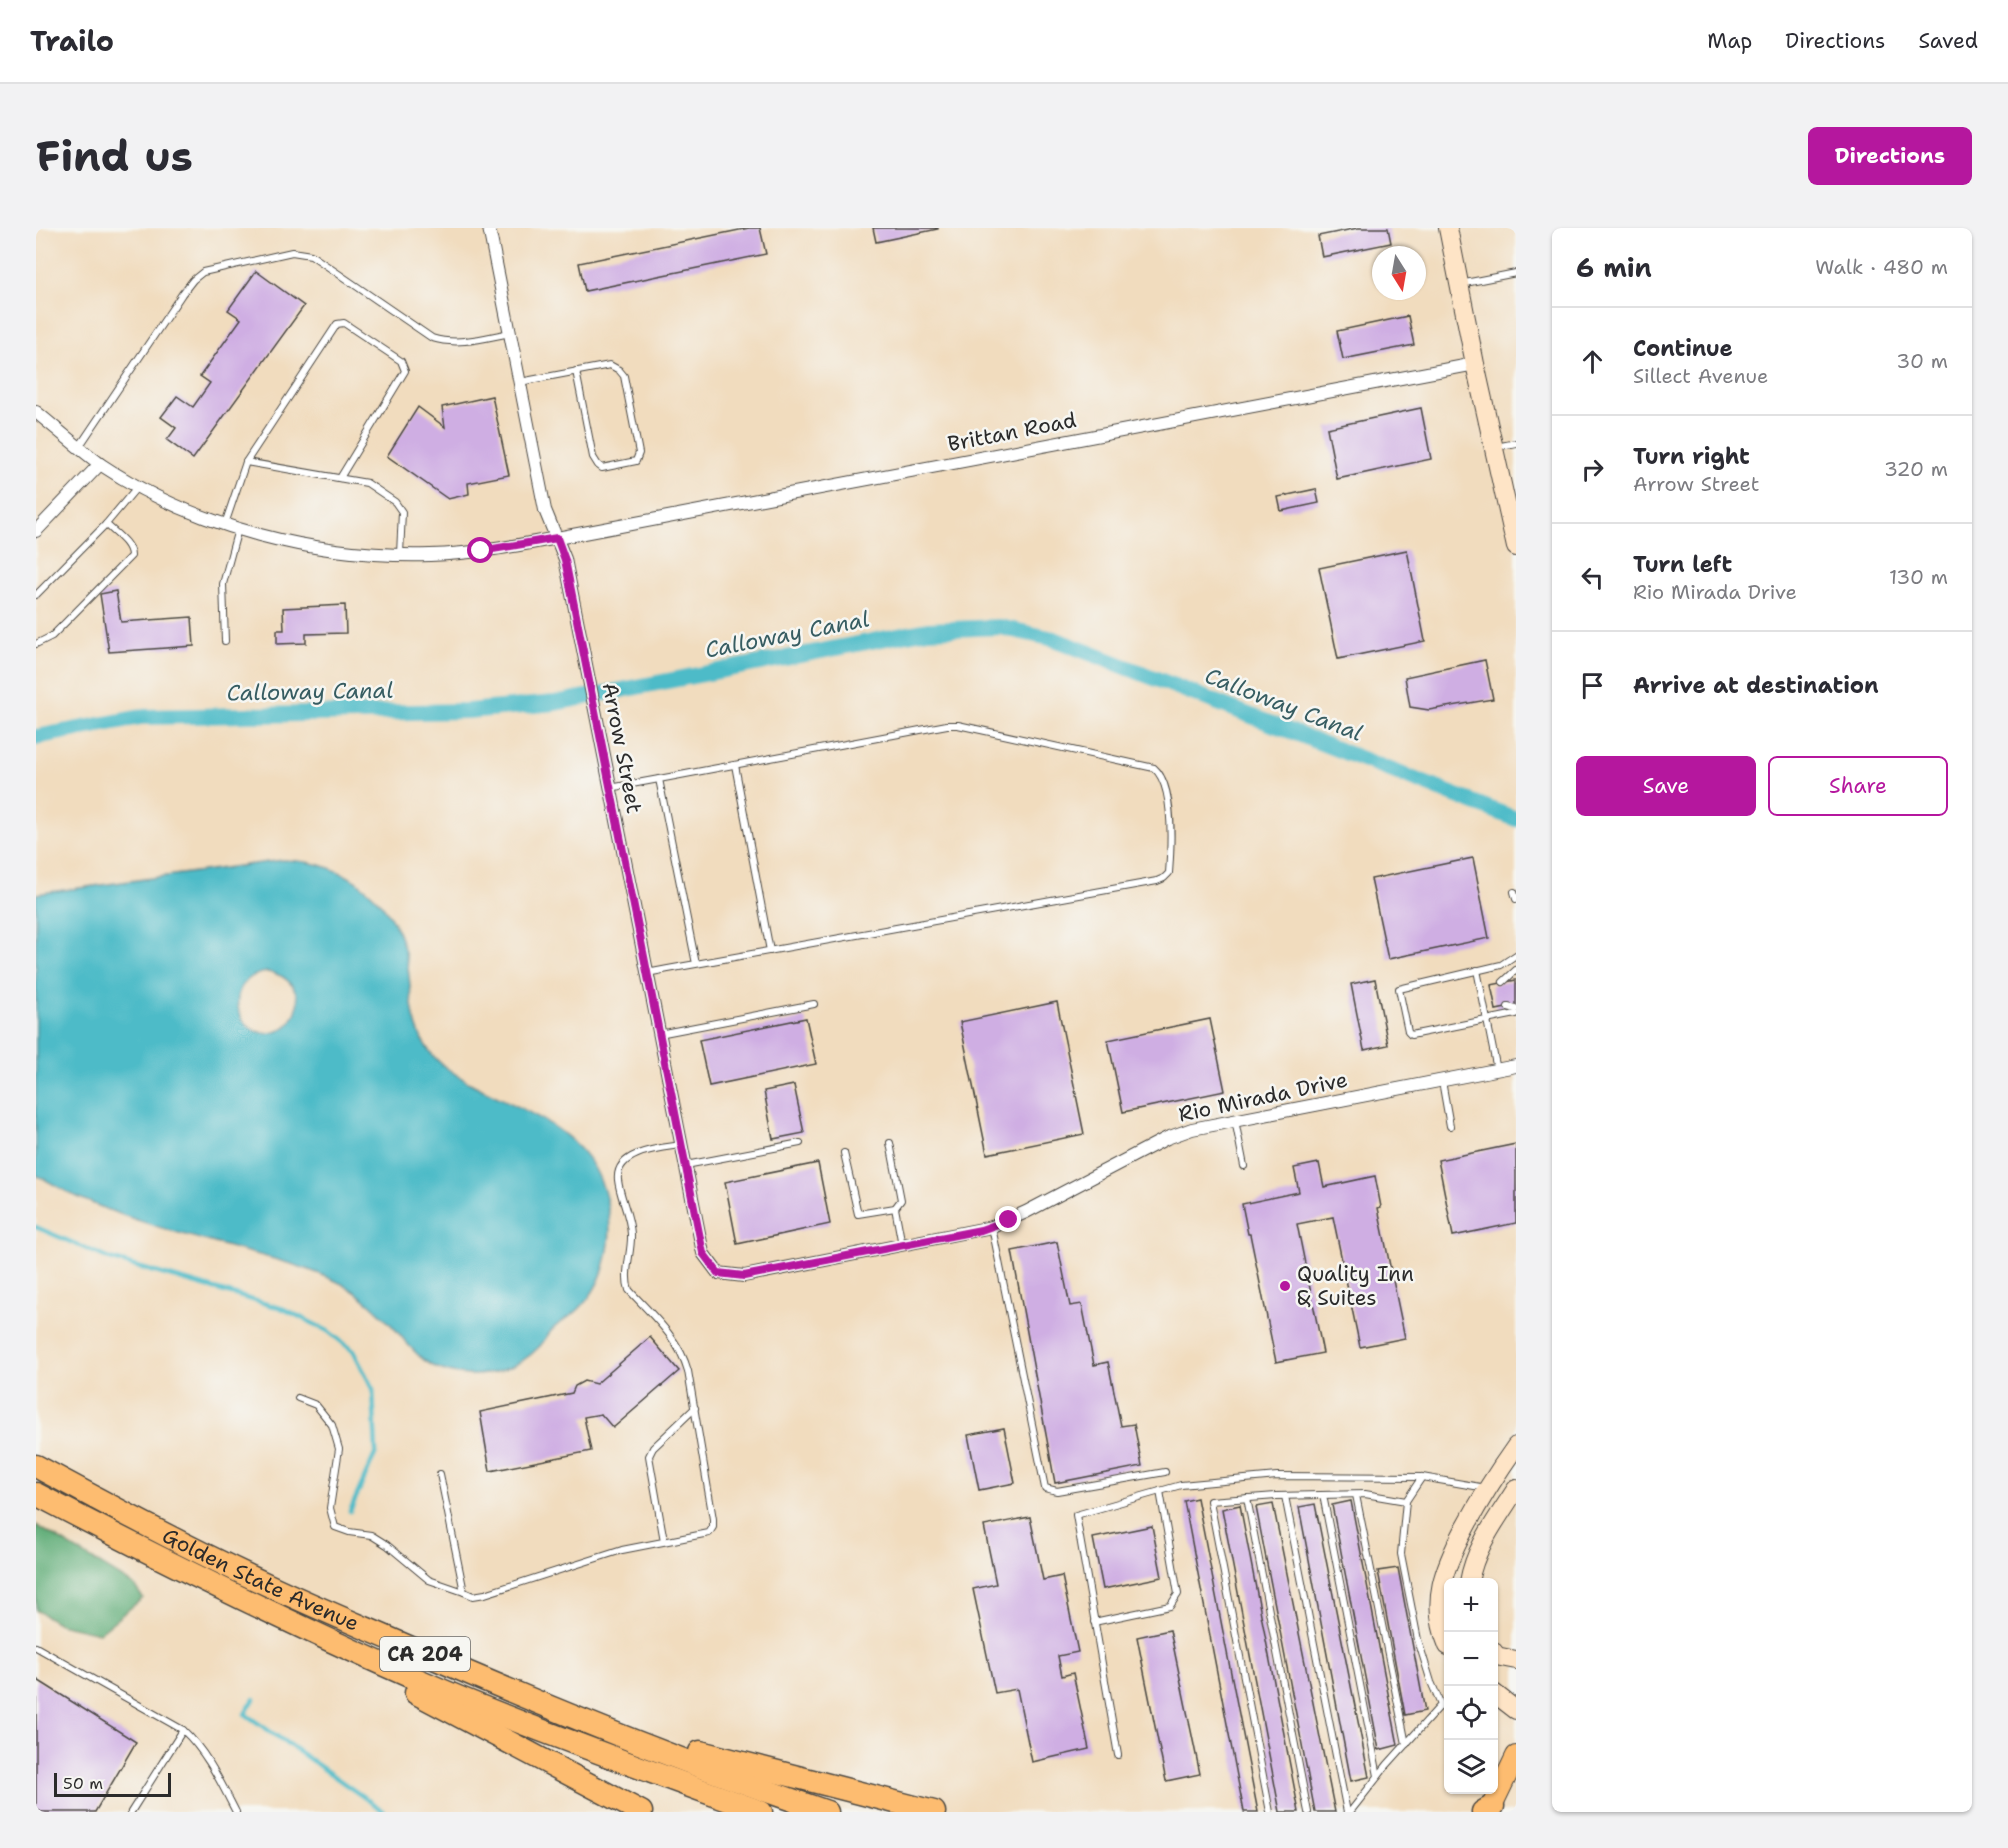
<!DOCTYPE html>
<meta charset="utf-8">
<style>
:root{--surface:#fff;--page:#f2f2f3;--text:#2b2b33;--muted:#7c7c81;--line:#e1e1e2;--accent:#b5179e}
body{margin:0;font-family:"Shantell Sans",sans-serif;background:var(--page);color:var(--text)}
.controls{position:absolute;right:18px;bottom:18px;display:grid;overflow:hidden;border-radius:9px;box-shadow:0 2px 4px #0004}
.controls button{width:54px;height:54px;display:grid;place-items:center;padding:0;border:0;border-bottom:2px solid var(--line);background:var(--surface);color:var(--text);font:30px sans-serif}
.compass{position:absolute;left:1336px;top:18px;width:54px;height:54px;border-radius:50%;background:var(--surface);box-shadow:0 2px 4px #0004;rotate:169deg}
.scale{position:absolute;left:18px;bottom:15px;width:117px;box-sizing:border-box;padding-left:6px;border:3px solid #2b2b2b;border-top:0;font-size:16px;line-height:21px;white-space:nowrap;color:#2b2b2b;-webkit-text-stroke:4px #f6f6f2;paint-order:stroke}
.stop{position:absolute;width:18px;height:18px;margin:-14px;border:4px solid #b5179e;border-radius:50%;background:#fff}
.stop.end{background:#b5179e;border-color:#fff;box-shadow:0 2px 6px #0008}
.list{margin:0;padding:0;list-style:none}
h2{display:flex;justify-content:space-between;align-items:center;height:78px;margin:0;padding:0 24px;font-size:26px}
h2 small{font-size:20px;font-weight:400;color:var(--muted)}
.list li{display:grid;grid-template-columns:39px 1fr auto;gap:18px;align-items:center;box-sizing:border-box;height:108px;padding:0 24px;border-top:2px solid var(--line)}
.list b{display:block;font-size:22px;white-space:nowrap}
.list p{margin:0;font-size:20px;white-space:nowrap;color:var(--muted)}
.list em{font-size:20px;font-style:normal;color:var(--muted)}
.actions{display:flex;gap:12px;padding:18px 24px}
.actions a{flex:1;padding:14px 0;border:2px solid var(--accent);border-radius:9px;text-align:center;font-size:21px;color:var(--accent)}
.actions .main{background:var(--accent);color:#fff}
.icon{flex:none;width:33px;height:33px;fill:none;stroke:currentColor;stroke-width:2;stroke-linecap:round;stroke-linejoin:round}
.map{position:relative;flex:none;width:1480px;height:1584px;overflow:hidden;border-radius:9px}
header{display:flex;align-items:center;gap:36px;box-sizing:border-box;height:84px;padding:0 30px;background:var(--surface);border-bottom:2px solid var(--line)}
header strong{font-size:28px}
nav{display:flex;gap:33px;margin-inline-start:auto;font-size:21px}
.intro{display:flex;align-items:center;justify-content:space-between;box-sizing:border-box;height:144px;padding:0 36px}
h1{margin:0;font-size:42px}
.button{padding:15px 27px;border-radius:9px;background:var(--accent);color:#fff;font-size:21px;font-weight:700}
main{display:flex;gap:36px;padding:0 36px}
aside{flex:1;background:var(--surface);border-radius:9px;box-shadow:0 2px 4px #0004}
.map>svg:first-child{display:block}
.forest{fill:#60ad78;stroke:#466c52;stroke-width:1.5}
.water{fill:#4ebbc8;stroke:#3c737a;stroke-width:1.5;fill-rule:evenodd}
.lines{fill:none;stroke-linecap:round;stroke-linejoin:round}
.stream{stroke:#4ebbc8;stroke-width:4.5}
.canal{stroke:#4ebbc8;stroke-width:16}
.building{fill:#cfaee3}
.service-casing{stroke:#494641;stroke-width:8}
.minor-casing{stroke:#494641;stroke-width:14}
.secondary-casing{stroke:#494641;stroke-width:20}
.primary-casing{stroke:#494641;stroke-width:22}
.motorway-casing{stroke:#494641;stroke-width:25}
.service{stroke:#fff;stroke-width:6}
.minor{stroke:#fff;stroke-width:12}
.secondary{stroke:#fee4c6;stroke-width:18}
.primary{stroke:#fdbc70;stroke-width:20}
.motorway{stroke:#fdbc70;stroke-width:22}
.route{stroke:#b5179e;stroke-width:8}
.poi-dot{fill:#b5179e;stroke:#f6f6f2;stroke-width:2}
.labels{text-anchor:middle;stroke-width:5;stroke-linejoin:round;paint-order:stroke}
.shield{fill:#f6f6f2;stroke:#686867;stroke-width:1.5}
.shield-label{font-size:20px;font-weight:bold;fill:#2b2b2b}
.street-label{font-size:21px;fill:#2b2b2b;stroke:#f6f6f2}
.poi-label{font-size:21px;fill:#2b2b2b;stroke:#f6f6f2;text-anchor:start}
.water-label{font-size:22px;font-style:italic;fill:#375d62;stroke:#f6f6f2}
</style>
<header>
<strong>Trailo</strong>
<nav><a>Map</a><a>Directions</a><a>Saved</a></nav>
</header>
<div class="intro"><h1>Find us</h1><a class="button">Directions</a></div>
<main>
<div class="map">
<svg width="1480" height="1584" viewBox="0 0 1480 1584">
<rect width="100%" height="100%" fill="#f6f6f2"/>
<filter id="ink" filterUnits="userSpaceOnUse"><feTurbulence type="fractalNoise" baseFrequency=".0167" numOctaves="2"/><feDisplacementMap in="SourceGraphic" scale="12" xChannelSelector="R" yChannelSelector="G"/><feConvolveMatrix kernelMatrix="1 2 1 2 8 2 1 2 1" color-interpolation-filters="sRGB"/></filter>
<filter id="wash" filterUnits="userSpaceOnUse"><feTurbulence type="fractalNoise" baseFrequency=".008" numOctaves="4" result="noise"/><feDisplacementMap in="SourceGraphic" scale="24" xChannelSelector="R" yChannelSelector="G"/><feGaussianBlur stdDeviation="1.35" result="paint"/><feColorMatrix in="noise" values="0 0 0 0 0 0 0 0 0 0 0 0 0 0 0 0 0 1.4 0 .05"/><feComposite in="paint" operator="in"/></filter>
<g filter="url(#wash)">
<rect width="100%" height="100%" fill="#f1dcbe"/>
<polygon class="forest" points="0,1297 98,1357 107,1370 63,1405 23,1396 0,1382"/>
<path class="water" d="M247 632C312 633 363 673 372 740 376 767 374 794 390 818 400 835 416 844 432 854 479 880 537 895 562 947 582 990 577 1047 543 1081 535 1089 525 1093 518 1100 512 1105 508 1114 503 1119 482 1141 452 1150 422 1146 389 1141 378 1123 358 1100 345 1085 324 1065 306 1056 265 1035 219 1027 175 1014 131 1002 86 989 44 970 29 964 15 954 0 947V666ZM231 744C252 746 268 765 259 786 255 795 248 802 239 804 197 813 185 749 231 744Z"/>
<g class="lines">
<g class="stream">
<polyline points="0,999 74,1031 248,1081 292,1103 317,1123 337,1161 340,1224 314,1283"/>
<polyline points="218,1471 209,1486 349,1584"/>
</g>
<polyline class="canal" points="0,509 105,489 432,483 519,475 892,402 964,399 1018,411 1480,591"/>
</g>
<g id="blocks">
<g class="building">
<polygon points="713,0 724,0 730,26 549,63 543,35"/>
<polygon points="837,0 902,0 902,1 840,14"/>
<polygon points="1322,0 1352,0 1355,15 1286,29 1282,8"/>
<polygon points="220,43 268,78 157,231 131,212 140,200 125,189 141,168 157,179 174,155 164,148 205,91 192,82"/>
<polygon points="1372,88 1378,117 1307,131 1301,103"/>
<polygon points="456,168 473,247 432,255 433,266 412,271 351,228 382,179 409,199 406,179"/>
<polygon points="1385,180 1395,231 1301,251 1291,200"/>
<polygon points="1280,261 1283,275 1245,283 1242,269"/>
<polygon points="1371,322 1389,413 1302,431 1283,340"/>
<polygon points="80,363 85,394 156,389 158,418 73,424 64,366"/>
<polygon points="309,377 310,405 270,406 270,415 241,416 241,402 248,402 247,380"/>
<polygon points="1449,432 1457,471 1393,482 1374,479 1369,449"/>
<polygon points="1437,630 1453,710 1352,731 1335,651"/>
<polygon points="1339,751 1352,817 1328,822 1315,756"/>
<polygon points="1480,752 1480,778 1460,782 1455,757"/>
<polygon points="1021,774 1048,906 951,926 924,794"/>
<polygon points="770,790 780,836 673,858 663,812"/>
<polygon points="1174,791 1189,863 1087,884 1072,812"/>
<polygon points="758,857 768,905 737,911 728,863"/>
<polygon points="1480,916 1480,995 1417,1008 1402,932"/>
<polygon points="782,935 794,996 701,1016 689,954"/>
<polygon points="1283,935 1288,959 1339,948 1345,979 1342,980 1369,1110 1324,1119 1297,989 1261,996 1287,1125 1240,1134 1214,1006 1212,1006 1206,976 1263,964 1258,940"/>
<polygon points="1021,1014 1034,1078 1046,1076 1058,1137 1072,1134 1085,1198 1098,1196 1106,1238 1019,1255 976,1023"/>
<polygon points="614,1109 643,1143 577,1200 565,1186 548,1189 555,1223 454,1243 444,1184 536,1165 539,1158 548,1153 560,1156"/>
<polygon points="968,1200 979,1255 943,1262 932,1207"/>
<polygon points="1161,1270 1222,1584 1208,1584 1148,1273"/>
<polygon points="1315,1273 1362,1517 1343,1522 1296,1277"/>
<polygon points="1237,1276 1299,1584 1279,1584 1220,1279"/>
<polygon points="1279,1276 1333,1549 1315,1553 1263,1279"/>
<polygon points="1204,1277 1263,1584 1244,1584 1186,1281"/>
<polygon points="994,1289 1007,1352 1026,1348 1042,1424 1022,1428 1026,1448 1037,1445 1053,1521 996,1534 981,1461 959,1465 937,1361 960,1356 948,1298"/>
<polygon points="1116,1298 1126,1349 1067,1361 1057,1310"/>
<polygon points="1362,1340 1389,1483 1369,1487 1342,1343"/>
<polygon points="1134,1402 1164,1546 1130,1553 1101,1409"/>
<polygon points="0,1451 100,1514 59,1584 5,1584 0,1581"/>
</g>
</g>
</g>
<g filter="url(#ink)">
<use href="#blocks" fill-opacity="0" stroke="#494641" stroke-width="1.5"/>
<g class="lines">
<g class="service-casing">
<g id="service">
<polyline points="1424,56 1480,45"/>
<polyline points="484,154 574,137 583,142 588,148 603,225 600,233 566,240 562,237 557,229 540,143"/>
<path d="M43 219 146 66 157 52 167 44 256 24 275 27 396 110C422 118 448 110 474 105"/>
<polyline points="1460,219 1480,215"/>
<polyline points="210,234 301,96 308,95 365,133 369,143 304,250"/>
<polyline points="189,296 210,234 331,255 359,274 366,284 364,326"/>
<polyline points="0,367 70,296 102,258"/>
<polyline points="189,413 187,356 202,301"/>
<path d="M0 416 16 408 95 328C95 315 79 305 70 296"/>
<polyline points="699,537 734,723"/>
<polyline points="574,560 623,551"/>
<polyline points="1478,664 1480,671"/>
<polyline points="1480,727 1465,737 1363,761 1372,804 1375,807 1480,786"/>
<polyline points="1441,742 1461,842"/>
<path d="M611 745 632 741 1121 653 1128 650 1133 645C1135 619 1139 558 1118 540L922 497H911L623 551 660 736"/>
<polyline points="1467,754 1480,742"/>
<polyline points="1472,779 1480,781"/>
<polyline points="623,806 778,776"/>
<polyline points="1406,853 1414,898"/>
<polyline points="1199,892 1208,938"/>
<polyline points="808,925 822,986 859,980 865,972 854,915"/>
<polyline points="650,937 764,915"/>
<polyline points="859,980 866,1017"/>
<polyline points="956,999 1009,1260 1021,1263 1129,1244"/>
<polyline points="262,1170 280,1177 296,1197 303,1221 294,1280 299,1299 313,1304 335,1307 351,1317 393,1352 428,1364"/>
<path d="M404 1246 428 1364 437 1368 449 1366 586 1322 673 1305 677 1299V1291L652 1143C643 1110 616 1087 593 1062 587 1045 596 1024 595 1006 594 987 584 970 582 952 579 923 625 920 645 917"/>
<polyline points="1287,1267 1342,1548"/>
<polyline points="1320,1267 1370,1516"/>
<polyline points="1249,1268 1311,1584"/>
<polyline points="1211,1270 1272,1584"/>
<polyline points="628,1313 613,1228 617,1220 659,1180"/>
<polyline points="1058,1394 1134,1378 1142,1366 1124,1263"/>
<polyline points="0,1419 147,1502 95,1584"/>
<path d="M147 1502C171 1524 185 1555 200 1584"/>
<polyline points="1082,1527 1040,1287 1145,1257 1241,1248 1386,1249 1450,1260"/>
<polyline points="1234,1584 1174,1273 1240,1268 1329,1266 1370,1273"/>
<polyline points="1314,1584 1351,1537 1405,1477 1395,1454 1382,1412 1365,1326 1370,1273 1386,1249"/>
</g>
</g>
<g class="minor-casing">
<g id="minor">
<polyline points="453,0 509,282 529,331 667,1025 682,1045 708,1048 956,999 990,984 1131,910 1156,901 1480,838"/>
<path d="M0 184C21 201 42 220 64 236 160 300 280 330 394 327 437 326 479 318 521 310L1439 136"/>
<polyline points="0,303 64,236"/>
</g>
</g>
<g class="secondary-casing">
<g id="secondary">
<polyline points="1412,0 1439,136 1480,319"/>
<path d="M1433 1354C1439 1319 1461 1291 1480 1261"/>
<path d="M1412 1418C1393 1373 1408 1340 1429 1300 1445 1270 1460 1246 1480 1218"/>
<polyline points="1458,1424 1460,1428 1480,1432"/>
<polyline points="1458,1465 1480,1482"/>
</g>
</g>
<g class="primary-casing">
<polyline id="primary" points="1453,1584 1480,1528"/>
</g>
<g class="motorway-casing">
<g id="motorway">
<path id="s1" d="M0 1238C76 1279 152 1320 230 1356 283 1381 337 1403 391 1427 522 1484 656 1538 791 1584"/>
<path d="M0 1266C139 1339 280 1409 424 1470 523 1511 624 1547 725 1584"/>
<polyline points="380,1465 605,1584"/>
<polyline points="664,1524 898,1584"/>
<polyline points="1447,1584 1457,1578"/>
</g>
</g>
<use href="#service" class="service"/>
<use href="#minor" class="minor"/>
<use href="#secondary" class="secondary"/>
<use href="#primary" class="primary"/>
<use href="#motorway" class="motorway"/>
</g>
</g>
<g class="lines" filter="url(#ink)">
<polyline class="route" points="445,323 521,310 529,332 667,1025 682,1045 708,1048 945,1002 973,992"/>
</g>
<circle class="poi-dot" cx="1249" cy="1058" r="6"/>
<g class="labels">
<rect class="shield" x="344" y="1409" width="90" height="34" rx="4.5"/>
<g class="shield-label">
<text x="389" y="1433">CA 204</text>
</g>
<g class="street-label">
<text transform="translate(976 204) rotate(-11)" y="7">Brittan Road</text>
<text transform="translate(586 520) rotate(79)" y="7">Arrow Street</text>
<text transform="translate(1227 869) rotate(-12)" y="7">Rio Mirada Drive</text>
<text dy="7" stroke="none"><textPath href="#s1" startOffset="252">Golden State Avenue</textPath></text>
</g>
<g class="poi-label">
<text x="1261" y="1053">Quality Inn<tspan x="1261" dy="24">&amp; Suites</tspan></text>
</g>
<g class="water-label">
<text transform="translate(751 406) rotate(-11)" y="8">Calloway Canal</text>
<text transform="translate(274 463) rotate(-1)" y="8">Calloway Canal</text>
<text transform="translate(1248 476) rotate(21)" y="8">Calloway Canal</text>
</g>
</g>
</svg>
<div class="controls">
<button>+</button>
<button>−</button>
<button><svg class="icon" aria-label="locate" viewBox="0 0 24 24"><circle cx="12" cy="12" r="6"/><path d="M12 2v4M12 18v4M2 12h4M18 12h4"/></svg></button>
<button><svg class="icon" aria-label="layers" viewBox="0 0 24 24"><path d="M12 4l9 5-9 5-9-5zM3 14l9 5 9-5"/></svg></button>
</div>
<svg class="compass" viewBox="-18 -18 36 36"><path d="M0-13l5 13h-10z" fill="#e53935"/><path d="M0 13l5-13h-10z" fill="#7c7c81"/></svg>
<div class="scale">50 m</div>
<div class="stop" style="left:445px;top:323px"></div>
<div class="stop end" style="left:973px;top:992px"></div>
</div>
<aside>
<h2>6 min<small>Walk · 480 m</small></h2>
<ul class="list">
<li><svg class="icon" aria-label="ahead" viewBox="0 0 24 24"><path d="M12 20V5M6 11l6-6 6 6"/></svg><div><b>Continue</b><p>Sillect Avenue</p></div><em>30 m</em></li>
<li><svg class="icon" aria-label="right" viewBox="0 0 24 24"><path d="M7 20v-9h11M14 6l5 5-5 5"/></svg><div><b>Turn right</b><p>Arrow Street</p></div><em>320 m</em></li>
<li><svg class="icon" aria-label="left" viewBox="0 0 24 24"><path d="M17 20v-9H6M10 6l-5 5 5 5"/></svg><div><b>Turn left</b><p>Rio Mirada Drive</p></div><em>130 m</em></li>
<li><svg class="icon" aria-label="arrive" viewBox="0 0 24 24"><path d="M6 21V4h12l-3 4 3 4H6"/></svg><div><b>Arrive at destination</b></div></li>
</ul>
<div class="actions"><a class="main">Save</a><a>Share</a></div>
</aside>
</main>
